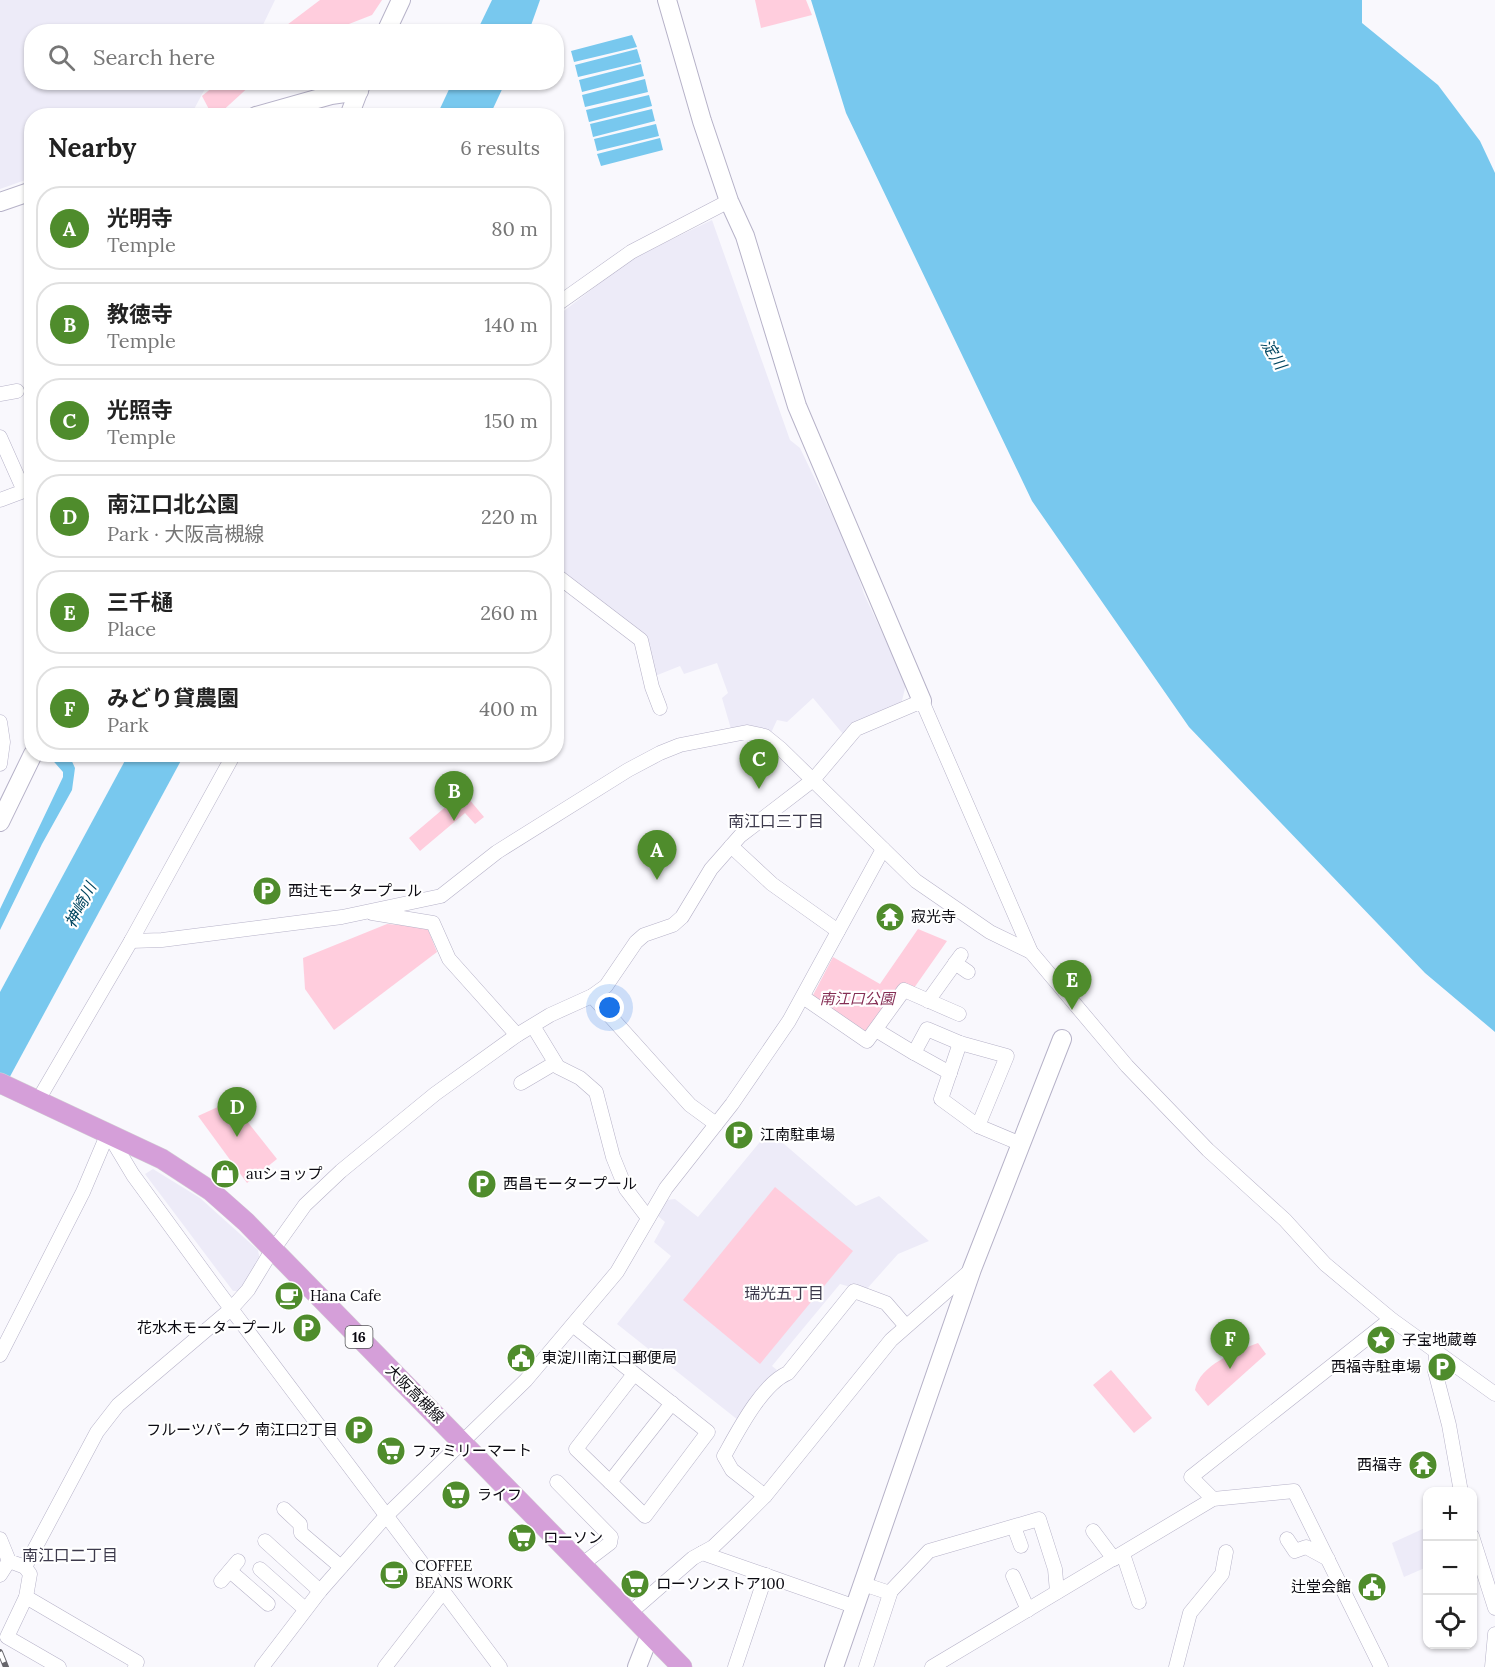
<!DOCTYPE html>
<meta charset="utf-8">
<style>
:root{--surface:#fff;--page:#f6f6f6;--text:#222;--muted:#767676;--line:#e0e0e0;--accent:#4f8c2c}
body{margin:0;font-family:Lora,"Noto Sans JP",serif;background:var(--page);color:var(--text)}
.controls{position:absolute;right:18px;bottom:18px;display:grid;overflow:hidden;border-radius:12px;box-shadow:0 2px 4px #0004}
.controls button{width:54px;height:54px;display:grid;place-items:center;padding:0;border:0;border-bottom:2px solid var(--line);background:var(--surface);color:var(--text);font:30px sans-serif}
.you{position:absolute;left:610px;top:1008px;width:21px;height:21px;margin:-15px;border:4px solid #fff;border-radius:50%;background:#1a73e8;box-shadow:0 0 0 9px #1a73e833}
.badge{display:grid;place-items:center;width:39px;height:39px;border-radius:50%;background:var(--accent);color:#fff;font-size:20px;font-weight:700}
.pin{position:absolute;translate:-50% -50px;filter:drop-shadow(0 2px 3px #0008)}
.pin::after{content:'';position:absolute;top:32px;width:21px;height:18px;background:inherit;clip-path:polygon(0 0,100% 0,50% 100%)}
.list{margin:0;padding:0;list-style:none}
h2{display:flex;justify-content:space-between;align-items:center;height:78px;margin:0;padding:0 24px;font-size:26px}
h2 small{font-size:20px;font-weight:400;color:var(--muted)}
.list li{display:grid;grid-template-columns:39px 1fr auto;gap:18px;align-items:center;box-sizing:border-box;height:84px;margin:0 12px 12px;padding:0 12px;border:2px solid var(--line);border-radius:24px}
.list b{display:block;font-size:22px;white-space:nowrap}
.list p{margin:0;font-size:20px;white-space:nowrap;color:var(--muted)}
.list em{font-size:20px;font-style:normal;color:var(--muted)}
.icon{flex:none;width:33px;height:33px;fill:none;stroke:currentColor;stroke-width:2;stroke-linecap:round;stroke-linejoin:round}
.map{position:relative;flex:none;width:1495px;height:1667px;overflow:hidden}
.search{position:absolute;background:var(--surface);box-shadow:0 2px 4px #0004;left:24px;top:24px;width:540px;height:66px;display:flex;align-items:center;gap:15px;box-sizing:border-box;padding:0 21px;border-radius:24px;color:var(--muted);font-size:22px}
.panel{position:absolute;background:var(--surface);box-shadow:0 2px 4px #0004;left:24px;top:108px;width:540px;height:654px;border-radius:24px}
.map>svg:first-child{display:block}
.built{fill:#edebf8}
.green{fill:#ffcddd}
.water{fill:#78c8ee}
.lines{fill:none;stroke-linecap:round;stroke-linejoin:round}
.street-casing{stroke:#b6b2c8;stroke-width:15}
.secondary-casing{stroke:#b6b2c8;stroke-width:20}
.primary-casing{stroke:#d3d3d4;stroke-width:21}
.street{stroke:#fff;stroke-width:14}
.secondary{stroke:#fff;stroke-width:18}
.primary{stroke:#d59fd9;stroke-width:20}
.rail-casing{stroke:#66656b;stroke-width:6}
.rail{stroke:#fff;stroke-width:4;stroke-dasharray:11;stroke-linecap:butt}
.labels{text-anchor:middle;stroke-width:4.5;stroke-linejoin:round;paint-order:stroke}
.shield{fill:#fff;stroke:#545458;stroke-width:1.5}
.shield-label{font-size:14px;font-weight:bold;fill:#0b0a11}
.poi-label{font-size:15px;fill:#0b0a11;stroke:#fff;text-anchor:start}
.park-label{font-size:15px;font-style:italic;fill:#852e54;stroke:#fff}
.street-label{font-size:15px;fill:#0b0a11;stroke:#fff}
.water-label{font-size:16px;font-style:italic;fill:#004660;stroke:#fff}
.neighbourhood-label{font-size:16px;fill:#3d3a4c;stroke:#fff}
</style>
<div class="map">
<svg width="1495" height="1667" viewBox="0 0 1495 1667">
<rect width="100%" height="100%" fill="#f9f8fd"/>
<g class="built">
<polygon points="0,0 275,0 260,31 32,32 32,82 208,83 191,115 32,116 31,178 0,189"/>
<polygon points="712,220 790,440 800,448 851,554 864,594 906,684 901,705 857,724 843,734 813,698 787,722 777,720 770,735 731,729 722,698 728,693 717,663 684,674 680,666 655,676 645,638 557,572 556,317 631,259"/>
<polygon points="769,1131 856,1206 879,1196 929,1241 898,1254 865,1291 840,1284 772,1366 777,1370 738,1420 617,1324 671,1256 654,1242 665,1222 658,1216 666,1200 675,1199 698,1217"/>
<polygon points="153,1169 200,1198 258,1250 260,1261 242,1291 233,1291 145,1174"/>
<polygon points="1427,1527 1427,1567 1404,1577 1392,1543"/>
</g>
<g class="green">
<polygon points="320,0 382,0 372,15 331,31 320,24 311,31 279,31"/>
<polygon points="755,0 806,0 812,15 761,28"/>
<polygon points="219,82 253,82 253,83 218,115 212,115 202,96"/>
<polygon points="463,792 484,817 475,824 465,813 420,851 409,838"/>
<polygon points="387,924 427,927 437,952 334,1030 305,989 303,958"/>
<polygon points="918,929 947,941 914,988 910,985 904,986 865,1034 812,997 833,957 880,984"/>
<polygon points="231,1101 277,1159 247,1183 198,1116"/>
<polygon points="775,1187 853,1251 760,1364 683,1300"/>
<path d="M1258 1343 1266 1354 1208 1406 1195 1390C1199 1365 1237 1351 1258 1343Z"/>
<polygon points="1111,1370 1152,1418 1134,1433 1093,1385"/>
</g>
<g class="water">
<polygon points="492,0 540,0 529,31 477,31"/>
<polygon points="811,0 1362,0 1362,23 1438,85 1480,141 1495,173 1495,1032 1425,973 1189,727 1032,501 846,113"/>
<polygon points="632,35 637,47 574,62 571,51"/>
<polygon points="637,49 641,62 578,77 575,65"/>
<polygon points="641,64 644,76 582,92 579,80"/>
<polygon points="645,79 648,92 585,107 582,95"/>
<polygon points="452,83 452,82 505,83 490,115 437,115"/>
<polygon points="649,95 652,106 589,122 586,110"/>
<polygon points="652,109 655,121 593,137 590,124"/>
<polygon points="656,124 659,136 597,151 594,139"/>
<polygon points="660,138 663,150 601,166 597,154"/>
<polygon points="48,755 70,757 75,768 72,790 42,844 0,930 0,909 63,777 63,772"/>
<polygon points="128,755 184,755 0,1095 0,992"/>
</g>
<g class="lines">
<g class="street-casing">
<g id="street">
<polyline points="556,305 631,252 729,201"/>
<polyline points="0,394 17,391"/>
<polyline points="0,437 24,491 0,500"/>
<polyline points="556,575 641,640 652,687 660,708"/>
<polyline points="0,722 3,742 0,764"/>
<polyline points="731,846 772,884 838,931"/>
<polyline points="372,913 433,923 449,959 517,1035"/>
<polyline points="131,941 162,940 342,917 441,896 497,852 628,770 660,753 680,745 747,732 765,736 781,749 916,881 990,932 1031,952"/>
<polyline points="955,963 968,972"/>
<polyline points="592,996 690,1105 716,1124"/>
<polyline points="803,997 867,1041 904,990 959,1014"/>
<polyline points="928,1001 961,955"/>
<polyline points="533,1026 558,1067 580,1078 596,1092 613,1157 626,1189 648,1218"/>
<polyline points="876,1030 914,1053"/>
<polyline points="960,1043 941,1099 978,1126 1021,1144"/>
<polyline points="950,1073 914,1053 927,1029 960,1043 1007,1056 978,1126"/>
<polyline points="521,1083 555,1063"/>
<polyline points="37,1102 131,941 234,754"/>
<polyline points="109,1135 133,1175 220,1294 500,1667"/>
<polyline points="574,1326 708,1432 645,1516 576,1449 634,1374"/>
<polyline points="1436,1353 1435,1371 1449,1425 1461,1492"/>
<polyline points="0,1355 83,1192 108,1133"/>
<polyline points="557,1482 611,1537 610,1543 581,1565"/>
<polyline points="610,1482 672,1403"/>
<path d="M765 1496 732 1470 724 1456C738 1431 762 1384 788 1373L854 1291 886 1303 905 1325"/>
<polyline points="1213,1499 1191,1477 1391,1319"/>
<polyline points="284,1509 300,1524 301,1533 341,1567"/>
<polyline points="1014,1527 1021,1546"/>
<polyline points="1093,1531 1114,1559"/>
<polyline points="1472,1536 1495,1608"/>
<polyline points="0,1539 9,1561 25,1567 97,1432 118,1405 231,1309 248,1290 268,1257 305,1205 341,1171 435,1094 517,1035 550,1015 592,996 606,986 636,942 644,935 673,925 682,917 711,869 740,836 813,780 856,729 922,701 1031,952 1127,1066 1208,1150 1285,1220 1325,1264 1391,1319 1495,1394"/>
<polyline points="1287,1539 1295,1551 1306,1547 1328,1559"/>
<polyline points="265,1541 320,1591"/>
<polyline points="702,1553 856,1607"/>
<polyline points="1123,1554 1139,1602"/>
<polyline points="25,1567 30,1574 26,1597 7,1637 59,1667"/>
<polyline points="260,1569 305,1609"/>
<polyline points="230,1571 268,1604"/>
<polyline points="0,1575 9,1561"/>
<polyline points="1013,1576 1028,1610"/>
<polyline points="221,1581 238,1561"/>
<polyline points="863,1584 890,1593"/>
<polyline points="26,1597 137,1662 135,1667"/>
<polyline points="630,1613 693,1558 713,1547 737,1524 765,1496 891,1340 971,1270"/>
<polyline points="262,1667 320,1591 386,1516 526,1380 617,1272 666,1188 732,1104 789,1021 883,849"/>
<polyline points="385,1667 443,1592"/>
<polyline points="735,1667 766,1575"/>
<polyline points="866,1667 891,1591 929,1551 1039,1519 1055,1569 1057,1592"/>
<polyline points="932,1667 1213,1499 1294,1491 1381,1667"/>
<polyline points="1176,1667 1190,1613 1222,1574 1226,1552"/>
<polyline points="1492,1667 1495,1634"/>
</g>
</g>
<g class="secondary-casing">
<g id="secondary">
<polyline points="667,0 702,121 729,201 745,236 797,406 922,701"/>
<polyline points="386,32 401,0"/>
<polyline points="256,116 331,95 359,91"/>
<polyline points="349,116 362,82"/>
<polyline points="0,202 32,191"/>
<polyline points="0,822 33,754"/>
<polyline points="637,1667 650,1634"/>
<polyline points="834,1667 972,1269 1062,1039"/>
</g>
</g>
<g class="primary-casing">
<polyline id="primary" points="0,1083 162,1159 211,1191 246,1222 682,1667"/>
</g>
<use href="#street" class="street"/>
<use href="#secondary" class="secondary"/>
<use href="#primary" class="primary"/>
<g class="rail-casing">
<polyline id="rail" points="0,1652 6,1667"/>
</g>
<use href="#rail" class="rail"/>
</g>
<defs>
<g id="parking-disc" transform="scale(1.5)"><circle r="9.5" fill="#4f8c2c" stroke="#fff"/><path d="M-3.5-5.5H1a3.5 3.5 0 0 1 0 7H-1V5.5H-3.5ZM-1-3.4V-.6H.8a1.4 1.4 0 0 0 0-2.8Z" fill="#fff"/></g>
<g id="temple-disc" transform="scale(1.5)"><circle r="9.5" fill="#4f8c2c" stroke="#fff"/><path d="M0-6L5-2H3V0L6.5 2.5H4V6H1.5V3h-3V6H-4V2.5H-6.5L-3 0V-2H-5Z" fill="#fff"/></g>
<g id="shop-disc" transform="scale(1.5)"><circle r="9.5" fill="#4f8c2c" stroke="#fff"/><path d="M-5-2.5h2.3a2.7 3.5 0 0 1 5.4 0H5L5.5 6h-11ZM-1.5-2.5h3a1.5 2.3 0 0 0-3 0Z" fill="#fff"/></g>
<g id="cafe-disc" transform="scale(1.5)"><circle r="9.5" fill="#4f8c2c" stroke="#fff"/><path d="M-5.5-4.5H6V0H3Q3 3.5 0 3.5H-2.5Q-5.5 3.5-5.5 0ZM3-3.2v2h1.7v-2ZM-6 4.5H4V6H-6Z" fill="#fff"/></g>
<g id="sight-disc" transform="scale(1.5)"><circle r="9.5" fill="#4f8c2c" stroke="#fff"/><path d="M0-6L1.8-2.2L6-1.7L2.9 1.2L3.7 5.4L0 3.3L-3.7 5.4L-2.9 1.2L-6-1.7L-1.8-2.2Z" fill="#fff"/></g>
<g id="civic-disc" transform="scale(1.5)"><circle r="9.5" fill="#4f8c2c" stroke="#fff"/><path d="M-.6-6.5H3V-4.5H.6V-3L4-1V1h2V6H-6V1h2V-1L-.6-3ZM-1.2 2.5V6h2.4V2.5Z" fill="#fff"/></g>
<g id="supermarket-disc" transform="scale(1.5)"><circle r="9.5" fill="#4f8c2c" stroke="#fff"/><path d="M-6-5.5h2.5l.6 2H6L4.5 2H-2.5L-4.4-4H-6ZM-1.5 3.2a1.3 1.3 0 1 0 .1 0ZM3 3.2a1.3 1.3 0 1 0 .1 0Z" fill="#fff"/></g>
</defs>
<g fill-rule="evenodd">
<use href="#parking-disc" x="267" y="891"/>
<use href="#temple-disc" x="890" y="917"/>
<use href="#parking-disc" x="739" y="1135"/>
<use href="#shop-disc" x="225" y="1174"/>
<use href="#parking-disc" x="482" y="1184"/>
<use href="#cafe-disc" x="289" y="1296"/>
<use href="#parking-disc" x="307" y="1328"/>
<use href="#sight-disc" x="1381" y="1340"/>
<use href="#civic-disc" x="521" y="1358"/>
<use href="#parking-disc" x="1442" y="1367"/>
<use href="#parking-disc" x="359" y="1430"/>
<use href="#supermarket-disc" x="391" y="1451"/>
<use href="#temple-disc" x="1423" y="1465"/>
<use href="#supermarket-disc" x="456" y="1495"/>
<use href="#supermarket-disc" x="522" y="1538"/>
<use href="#cafe-disc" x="394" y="1575"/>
<use href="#supermarket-disc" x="635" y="1584"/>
<use href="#civic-disc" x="1372" y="1587"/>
</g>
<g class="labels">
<rect class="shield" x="345.5" y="1326" width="27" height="22" rx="4.5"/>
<g class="shield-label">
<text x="359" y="1342">16</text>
</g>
<g class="poi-label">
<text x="288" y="896">西辻モータープール</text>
<text x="911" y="922">寂光寺</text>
<text x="760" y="1140">江南駐車場</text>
<text x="246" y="1179">auショップ</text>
<text x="503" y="1189">西昌モータープール</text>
<text x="310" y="1301">Hana Cafe</text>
<text x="286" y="1333" text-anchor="end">花水木モータープール</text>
<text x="1402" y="1345">子宝地蔵尊</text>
<text x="542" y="1363">東淀川南江口郵便局</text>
<text x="1421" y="1372" text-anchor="end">西福寺駐車場</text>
<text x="338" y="1435" text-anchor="end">フルーツパーク 南江口2丁目</text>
<text x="412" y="1456">ファミリーマート</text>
<text x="1402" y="1470" text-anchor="end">西福寺</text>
<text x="477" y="1500">ライフ</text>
<text x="543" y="1543">ローソン</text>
<text x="415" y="1571">COFFEE<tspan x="415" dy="17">BEANS WORK</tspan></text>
<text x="656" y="1589">ローソンストア100</text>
<text x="1351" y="1592" text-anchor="end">辻堂会館</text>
</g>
<g class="park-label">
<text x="857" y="1004">南江口公園</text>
</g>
<g class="street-label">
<text transform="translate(415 1394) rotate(45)" y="5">大阪高槻線</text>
</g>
<g class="water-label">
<text transform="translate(1274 354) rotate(58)" y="6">淀川</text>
<text transform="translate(80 905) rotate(-62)" y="6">神崎川</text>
</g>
<g class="neighbourhood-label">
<text x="776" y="827">南江口三丁目</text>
<text x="784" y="1299">瑞光五丁目</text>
<text x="70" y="1561">南江口二丁目</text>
</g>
</g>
</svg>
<div class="controls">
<button>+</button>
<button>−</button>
<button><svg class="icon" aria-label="locate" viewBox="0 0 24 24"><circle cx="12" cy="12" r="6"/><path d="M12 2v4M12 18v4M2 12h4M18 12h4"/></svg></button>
</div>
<div class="you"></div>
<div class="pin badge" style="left:657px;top:880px">A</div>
<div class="pin badge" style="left:454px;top:821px">B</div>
<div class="pin badge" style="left:759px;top:789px">C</div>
<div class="pin badge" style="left:237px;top:1137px">D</div>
<div class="pin badge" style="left:1072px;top:1010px">E</div>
<div class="pin badge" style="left:1230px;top:1369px">F</div>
<div class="search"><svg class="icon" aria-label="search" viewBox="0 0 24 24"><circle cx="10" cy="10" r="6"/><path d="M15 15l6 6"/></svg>Search here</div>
<section class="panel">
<h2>Nearby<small>6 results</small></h2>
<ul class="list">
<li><span class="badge">A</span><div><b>光明寺</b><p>Temple</p></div><em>80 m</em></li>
<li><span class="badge">B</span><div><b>教徳寺</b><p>Temple</p></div><em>140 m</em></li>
<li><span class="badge">C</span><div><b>光照寺</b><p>Temple</p></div><em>150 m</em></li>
<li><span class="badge">D</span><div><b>南江口北公園</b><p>Park · 大阪高槻線</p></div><em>220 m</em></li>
<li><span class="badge">E</span><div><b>三千樋</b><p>Place</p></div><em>260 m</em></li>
<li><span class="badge">F</span><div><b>みどり貸農園</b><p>Park</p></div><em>400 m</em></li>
</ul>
</section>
</div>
